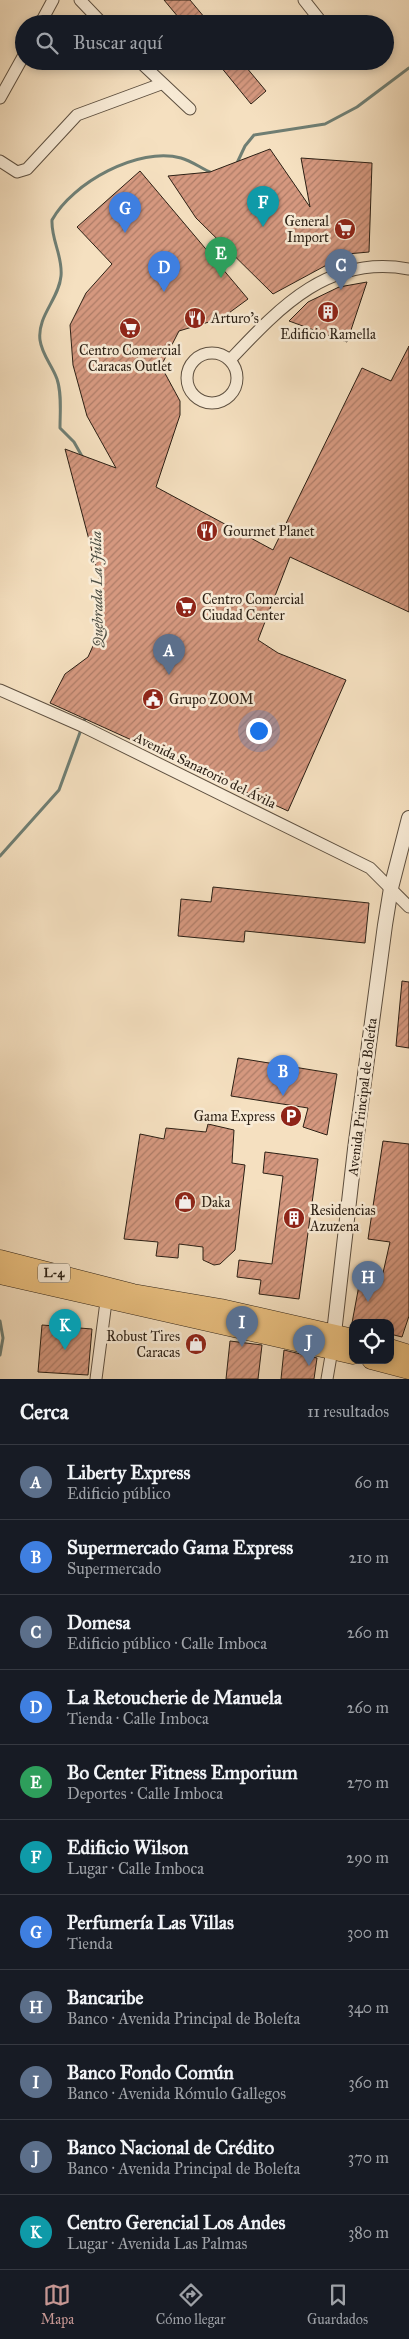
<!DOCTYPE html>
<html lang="es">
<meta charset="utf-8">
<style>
:root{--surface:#171b24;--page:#20242c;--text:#f1f3f6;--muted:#9ea1a6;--line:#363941;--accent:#c59692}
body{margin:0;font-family:"IM FELL Great Primer",serif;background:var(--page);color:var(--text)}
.controls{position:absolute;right:15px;bottom:15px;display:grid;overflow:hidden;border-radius:10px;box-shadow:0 2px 8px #0003}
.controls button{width:45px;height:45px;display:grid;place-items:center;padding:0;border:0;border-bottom:1px solid var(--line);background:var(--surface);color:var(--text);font:25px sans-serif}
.you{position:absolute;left:258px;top:730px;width:18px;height:18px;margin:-12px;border:4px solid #fff;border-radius:50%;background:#1a73e8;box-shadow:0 0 0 8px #1a73e833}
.badge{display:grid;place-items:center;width:32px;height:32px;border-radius:50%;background:var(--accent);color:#fff;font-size:16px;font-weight:700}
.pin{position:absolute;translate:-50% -41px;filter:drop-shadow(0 1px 2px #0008)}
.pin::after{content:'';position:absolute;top:26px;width:18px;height:15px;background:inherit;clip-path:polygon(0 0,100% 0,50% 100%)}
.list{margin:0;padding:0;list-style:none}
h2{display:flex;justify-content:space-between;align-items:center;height:65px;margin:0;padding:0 20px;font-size:21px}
h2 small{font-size:16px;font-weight:400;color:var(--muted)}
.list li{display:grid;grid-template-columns:32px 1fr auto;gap:15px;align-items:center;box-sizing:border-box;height:75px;padding:0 20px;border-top:1px solid var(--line)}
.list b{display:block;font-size:19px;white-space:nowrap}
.list p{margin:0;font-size:16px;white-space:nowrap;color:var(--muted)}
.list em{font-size:16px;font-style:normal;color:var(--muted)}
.icon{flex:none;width:28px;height:28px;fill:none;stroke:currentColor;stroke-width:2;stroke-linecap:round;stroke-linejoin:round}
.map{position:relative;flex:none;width:409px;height:1379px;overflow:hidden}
.search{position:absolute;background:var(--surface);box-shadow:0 2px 8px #0003;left:15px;right:15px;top:15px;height:55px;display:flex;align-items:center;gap:12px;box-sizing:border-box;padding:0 18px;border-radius:28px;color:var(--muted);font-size:19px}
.sheet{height:890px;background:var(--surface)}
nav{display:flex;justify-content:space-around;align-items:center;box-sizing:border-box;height:70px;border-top:1px solid var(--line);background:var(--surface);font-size:14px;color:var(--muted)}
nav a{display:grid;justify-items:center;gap:2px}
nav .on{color:var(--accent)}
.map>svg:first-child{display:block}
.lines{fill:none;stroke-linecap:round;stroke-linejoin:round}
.stream{stroke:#6f7e73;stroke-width:3}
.building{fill:url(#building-hatch);stroke:#2c2015}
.minor-casing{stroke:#5e5040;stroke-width:13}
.tertiary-casing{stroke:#5e5040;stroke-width:16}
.primary-casing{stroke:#2c2015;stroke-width:19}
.minor{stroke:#f8ebd6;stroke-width:11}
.tertiary{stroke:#f8ebd6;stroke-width:14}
.primary{stroke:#eac080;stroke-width:18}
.labels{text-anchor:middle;stroke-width:5;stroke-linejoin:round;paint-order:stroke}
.shield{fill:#f8ebd6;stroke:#695d4f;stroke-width:1}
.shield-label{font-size:12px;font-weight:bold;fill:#2c2015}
.poi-label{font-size:14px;fill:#2c2015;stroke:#f8ebd6;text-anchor:start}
.street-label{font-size:14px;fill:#2c2015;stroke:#f8ebd6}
.water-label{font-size:15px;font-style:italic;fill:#4e4f44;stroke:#f8ebd6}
</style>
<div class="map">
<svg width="409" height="1379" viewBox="0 0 409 1379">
<defs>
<pattern id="building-hatch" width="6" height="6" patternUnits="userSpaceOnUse" patternTransform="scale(1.25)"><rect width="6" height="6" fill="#d5987f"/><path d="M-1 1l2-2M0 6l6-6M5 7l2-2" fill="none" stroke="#ad7c67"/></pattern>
</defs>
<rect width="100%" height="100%" fill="#f5e0c0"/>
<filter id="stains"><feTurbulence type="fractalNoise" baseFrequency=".004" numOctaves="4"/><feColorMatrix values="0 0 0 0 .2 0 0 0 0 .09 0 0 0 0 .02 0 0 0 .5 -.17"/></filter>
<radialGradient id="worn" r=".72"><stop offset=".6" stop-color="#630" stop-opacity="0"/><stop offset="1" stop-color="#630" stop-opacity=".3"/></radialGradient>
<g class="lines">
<g class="stream">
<polyline points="237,163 245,146 254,135 325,124 357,107 409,68"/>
<path d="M83 458 74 442 60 428C60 412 62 394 57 379 52 365 42 355 40 340 37 316 59 299 61 276 63 256 51 240 52 220 72 183 139 146 181 158 192 161 202 169 212 173"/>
<polyline points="0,856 59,790 86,716"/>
<polyline points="0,1321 3,1338 0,1355"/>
</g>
</g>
<g class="building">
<polygon points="164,0 190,0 210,24 184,24"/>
<polygon points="216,61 241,61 266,91 251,104"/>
<polygon points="270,149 310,207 301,158 372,163 369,252 347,254 273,294 196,218 168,176 210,172"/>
<polygon points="140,171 248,299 222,318 179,331 161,366 180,401 180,415 156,487 273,550 362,368 391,381 409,346 409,612 290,557 258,640 278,653 346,680 288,811 50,703 65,674 88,657 102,626 102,589 65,449 116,468 87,416 73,365 70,325 86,293 112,264 77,227"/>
<polygon points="367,282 347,342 289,321 308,302 339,287"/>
<polygon points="213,887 369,903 365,943 245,931 244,942 178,936 181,899 211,902"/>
<polygon points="402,981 409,982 409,1048 396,1046"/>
<polygon points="238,1058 337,1074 327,1135 303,1127 308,1108 231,1096"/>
<polygon points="208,1124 234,1130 232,1163 245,1165 235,1250 220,1264 214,1265 203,1260 203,1247 179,1244 178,1258 156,1256 158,1242 124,1239 140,1134 164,1139 166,1128 206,1132"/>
<polygon points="383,1141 409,1144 409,1316 402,1337 390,1334 390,1323 352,1323 362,1269 383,1273 390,1242 368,1239"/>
<polygon points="265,1152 318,1159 299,1299 259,1294 261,1280 237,1277 239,1260 272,1264 283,1176 263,1173"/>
<polygon points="42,1325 92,1329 88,1375 38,1372"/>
<polygon points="230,1341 262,1345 258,1379 226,1379"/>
<polygon points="284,1350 317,1358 314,1379 281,1379"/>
</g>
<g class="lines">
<g class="minor-casing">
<g id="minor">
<polyline points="80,0 103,24"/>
<polyline points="304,0 323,24"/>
<polyline points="40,24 53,0"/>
<polyline points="139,61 190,109"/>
<polyline points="354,61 355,63"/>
<polyline points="0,98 24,55"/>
<polyline points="0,161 17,172 27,169 77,115 161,84"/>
<circle cx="212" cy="378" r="25"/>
<path d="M230 360C280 307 329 254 409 269"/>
<polyline points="0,690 82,726 370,868 409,907"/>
<polyline points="96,1379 107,1294"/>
<polyline points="327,1379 332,1350"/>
</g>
</g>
<g class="tertiary-casing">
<polyline id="tertiary" points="333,1342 355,1149 385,925 391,888 409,818"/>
</g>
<g class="primary-casing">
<g id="primary">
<polyline points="0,1259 133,1293 221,1308 353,1338"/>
<polyline points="0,1275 353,1355"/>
<polyline points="390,1348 409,1354"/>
<polyline points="371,1360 409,1370"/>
</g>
</g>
<use href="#minor" class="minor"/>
<use href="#tertiary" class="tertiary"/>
<use href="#primary" class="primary"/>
</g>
<defs>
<g id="supermarket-disc" transform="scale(1.125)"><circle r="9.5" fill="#8f2418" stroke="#f8ebd6"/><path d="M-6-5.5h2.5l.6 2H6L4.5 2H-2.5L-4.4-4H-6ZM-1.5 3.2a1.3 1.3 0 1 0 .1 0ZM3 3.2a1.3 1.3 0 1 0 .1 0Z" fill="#fff"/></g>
<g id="building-disc" transform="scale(1.125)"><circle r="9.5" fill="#8f2418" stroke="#f8ebd6"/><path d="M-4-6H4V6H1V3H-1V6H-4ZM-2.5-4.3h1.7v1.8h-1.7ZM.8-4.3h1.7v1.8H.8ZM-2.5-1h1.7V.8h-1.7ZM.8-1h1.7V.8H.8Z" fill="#fff"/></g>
<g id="restaurant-disc" transform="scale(1.125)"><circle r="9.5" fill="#8f2418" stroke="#f8ebd6"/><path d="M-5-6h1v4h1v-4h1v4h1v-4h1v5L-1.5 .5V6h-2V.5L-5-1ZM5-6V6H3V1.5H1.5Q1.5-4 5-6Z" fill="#fff"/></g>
<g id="civic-disc" transform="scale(1.125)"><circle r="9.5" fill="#8f2418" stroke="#f8ebd6"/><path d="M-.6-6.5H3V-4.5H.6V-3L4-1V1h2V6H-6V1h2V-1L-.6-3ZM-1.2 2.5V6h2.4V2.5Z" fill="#fff"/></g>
<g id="parking-disc" transform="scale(1.125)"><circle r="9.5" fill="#8f2418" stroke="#f8ebd6"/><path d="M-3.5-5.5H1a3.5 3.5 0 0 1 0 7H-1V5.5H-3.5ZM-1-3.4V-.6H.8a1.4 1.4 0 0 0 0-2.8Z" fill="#fff"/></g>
<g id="shop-disc" transform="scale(1.125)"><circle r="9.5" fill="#8f2418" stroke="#f8ebd6"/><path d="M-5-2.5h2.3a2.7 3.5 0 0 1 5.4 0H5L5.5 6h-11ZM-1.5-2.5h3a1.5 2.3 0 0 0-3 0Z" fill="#fff"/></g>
</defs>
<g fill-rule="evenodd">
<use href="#supermarket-disc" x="345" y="229"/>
<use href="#building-disc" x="328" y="312"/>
<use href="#restaurant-disc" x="195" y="318"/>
<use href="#supermarket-disc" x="130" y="328"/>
<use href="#restaurant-disc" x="207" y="531"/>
<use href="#supermarket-disc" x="186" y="607"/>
<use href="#civic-disc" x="153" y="699"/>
<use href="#parking-disc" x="291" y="1116"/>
<use href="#shop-disc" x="185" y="1202"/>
<use href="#building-disc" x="294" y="1218"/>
<use href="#shop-disc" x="196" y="1344"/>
</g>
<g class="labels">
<rect class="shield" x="38" y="1263.5" width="32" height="19" rx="4"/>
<g class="shield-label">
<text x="54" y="1277">L-4</text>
</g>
<g class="poi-label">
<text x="329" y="226" text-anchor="end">General<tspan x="329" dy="16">Import</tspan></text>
<text x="211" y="323">Arturo's</text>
<text x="328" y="339" text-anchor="middle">Edificio Ramella</text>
<text x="130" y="355" text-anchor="middle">Centro Comercial<tspan x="130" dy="16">Caracas Outlet</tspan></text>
<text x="223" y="536">Gourmet Planet</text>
<text x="202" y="604">Centro Comercial<tspan x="202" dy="16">Ciudad Center</tspan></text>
<text x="169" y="704">Grupo ZOOM</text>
<text x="275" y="1121" text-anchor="end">Gama Express</text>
<text x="201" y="1207">Daka</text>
<text x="310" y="1215">Residencias<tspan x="310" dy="16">Azuzena</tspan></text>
<text x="180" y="1341" text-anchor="end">Robust Tires<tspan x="180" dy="16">Caracas</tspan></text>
</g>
<g class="street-label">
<text transform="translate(205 770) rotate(26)" y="5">Avenida Sanatorio del Ávila</text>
<text transform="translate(362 1097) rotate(-83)" y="5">Avenida Principal de Boleíta</text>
</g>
<g class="water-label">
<text transform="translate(97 589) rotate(-91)" y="5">Quebrada La Julia</text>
</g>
</g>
<rect width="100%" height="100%" filter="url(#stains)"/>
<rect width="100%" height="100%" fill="url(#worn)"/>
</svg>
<div class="controls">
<button><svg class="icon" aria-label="locate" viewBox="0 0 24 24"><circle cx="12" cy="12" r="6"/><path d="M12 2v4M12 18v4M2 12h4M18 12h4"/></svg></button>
</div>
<div class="you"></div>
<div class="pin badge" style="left:169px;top:675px;background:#5c6f8a">A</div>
<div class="pin badge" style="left:283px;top:1096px;background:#3f7fe0">B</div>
<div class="pin badge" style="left:341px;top:290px;background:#5c6f8a">C</div>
<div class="pin badge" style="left:164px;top:292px;background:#3f7fe0">D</div>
<div class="pin badge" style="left:221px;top:278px;background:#2e9e5b">E</div>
<div class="pin badge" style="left:263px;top:227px;background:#0f9aa8">F</div>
<div class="pin badge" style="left:125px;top:233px;background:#3f7fe0">G</div>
<div class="pin badge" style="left:368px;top:1302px;background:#5c6f8a">H</div>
<div class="pin badge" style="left:242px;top:1347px;background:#5c6f8a">I</div>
<div class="pin badge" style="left:309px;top:1366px;background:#5c6f8a">J</div>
<div class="pin badge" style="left:65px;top:1350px;background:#0f9aa8">K</div>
<div class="search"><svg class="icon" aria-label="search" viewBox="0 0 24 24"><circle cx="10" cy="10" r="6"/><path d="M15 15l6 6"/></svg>Buscar aquí</div>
</div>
<section class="sheet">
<h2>Cerca<small>11 resultados</small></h2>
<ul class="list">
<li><span class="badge" style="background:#5c6f8a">A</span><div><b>Liberty Express</b><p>Edificio público</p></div><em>60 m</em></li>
<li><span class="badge" style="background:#3f7fe0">B</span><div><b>Supermercado Gama Express</b><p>Supermercado</p></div><em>210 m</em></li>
<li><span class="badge" style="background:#5c6f8a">C</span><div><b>Domesa</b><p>Edificio público · Calle Imboca</p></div><em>260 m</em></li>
<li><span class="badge" style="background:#3f7fe0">D</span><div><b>La Retoucherie de Manuela</b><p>Tienda · Calle Imboca</p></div><em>260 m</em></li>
<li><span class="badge" style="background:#2e9e5b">E</span><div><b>Bo Center Fitness Emporium</b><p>Deportes · Calle Imboca</p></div><em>270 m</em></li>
<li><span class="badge" style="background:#0f9aa8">F</span><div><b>Edificio Wilson</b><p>Lugar · Calle Imboca</p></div><em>290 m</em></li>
<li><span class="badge" style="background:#3f7fe0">G</span><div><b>Perfumería Las Villas</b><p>Tienda</p></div><em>300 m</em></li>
<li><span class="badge" style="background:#5c6f8a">H</span><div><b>Bancaribe</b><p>Banco · Avenida Principal de Boleíta</p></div><em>340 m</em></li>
<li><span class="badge" style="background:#5c6f8a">I</span><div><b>Banco Fondo Común</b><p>Banco · Avenida Rómulo Gallegos</p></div><em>360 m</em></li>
<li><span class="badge" style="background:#5c6f8a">J</span><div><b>Banco Nacional de Crédito</b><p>Banco · Avenida Principal de Boleíta</p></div><em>370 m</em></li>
<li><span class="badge" style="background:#0f9aa8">K</span><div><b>Centro Gerencial Los Andes</b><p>Lugar · Avenida Las Palmas</p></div><em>380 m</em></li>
</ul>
</section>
<nav>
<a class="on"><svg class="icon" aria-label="map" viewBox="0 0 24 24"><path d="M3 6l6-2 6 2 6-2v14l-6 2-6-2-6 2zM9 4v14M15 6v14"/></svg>Mapa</a>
<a><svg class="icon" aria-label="directions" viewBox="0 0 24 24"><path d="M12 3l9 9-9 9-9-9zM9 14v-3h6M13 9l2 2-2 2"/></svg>Cómo llegar</a>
<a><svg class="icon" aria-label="saved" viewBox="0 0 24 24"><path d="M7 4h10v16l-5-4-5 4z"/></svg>Guardados</a>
</nav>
